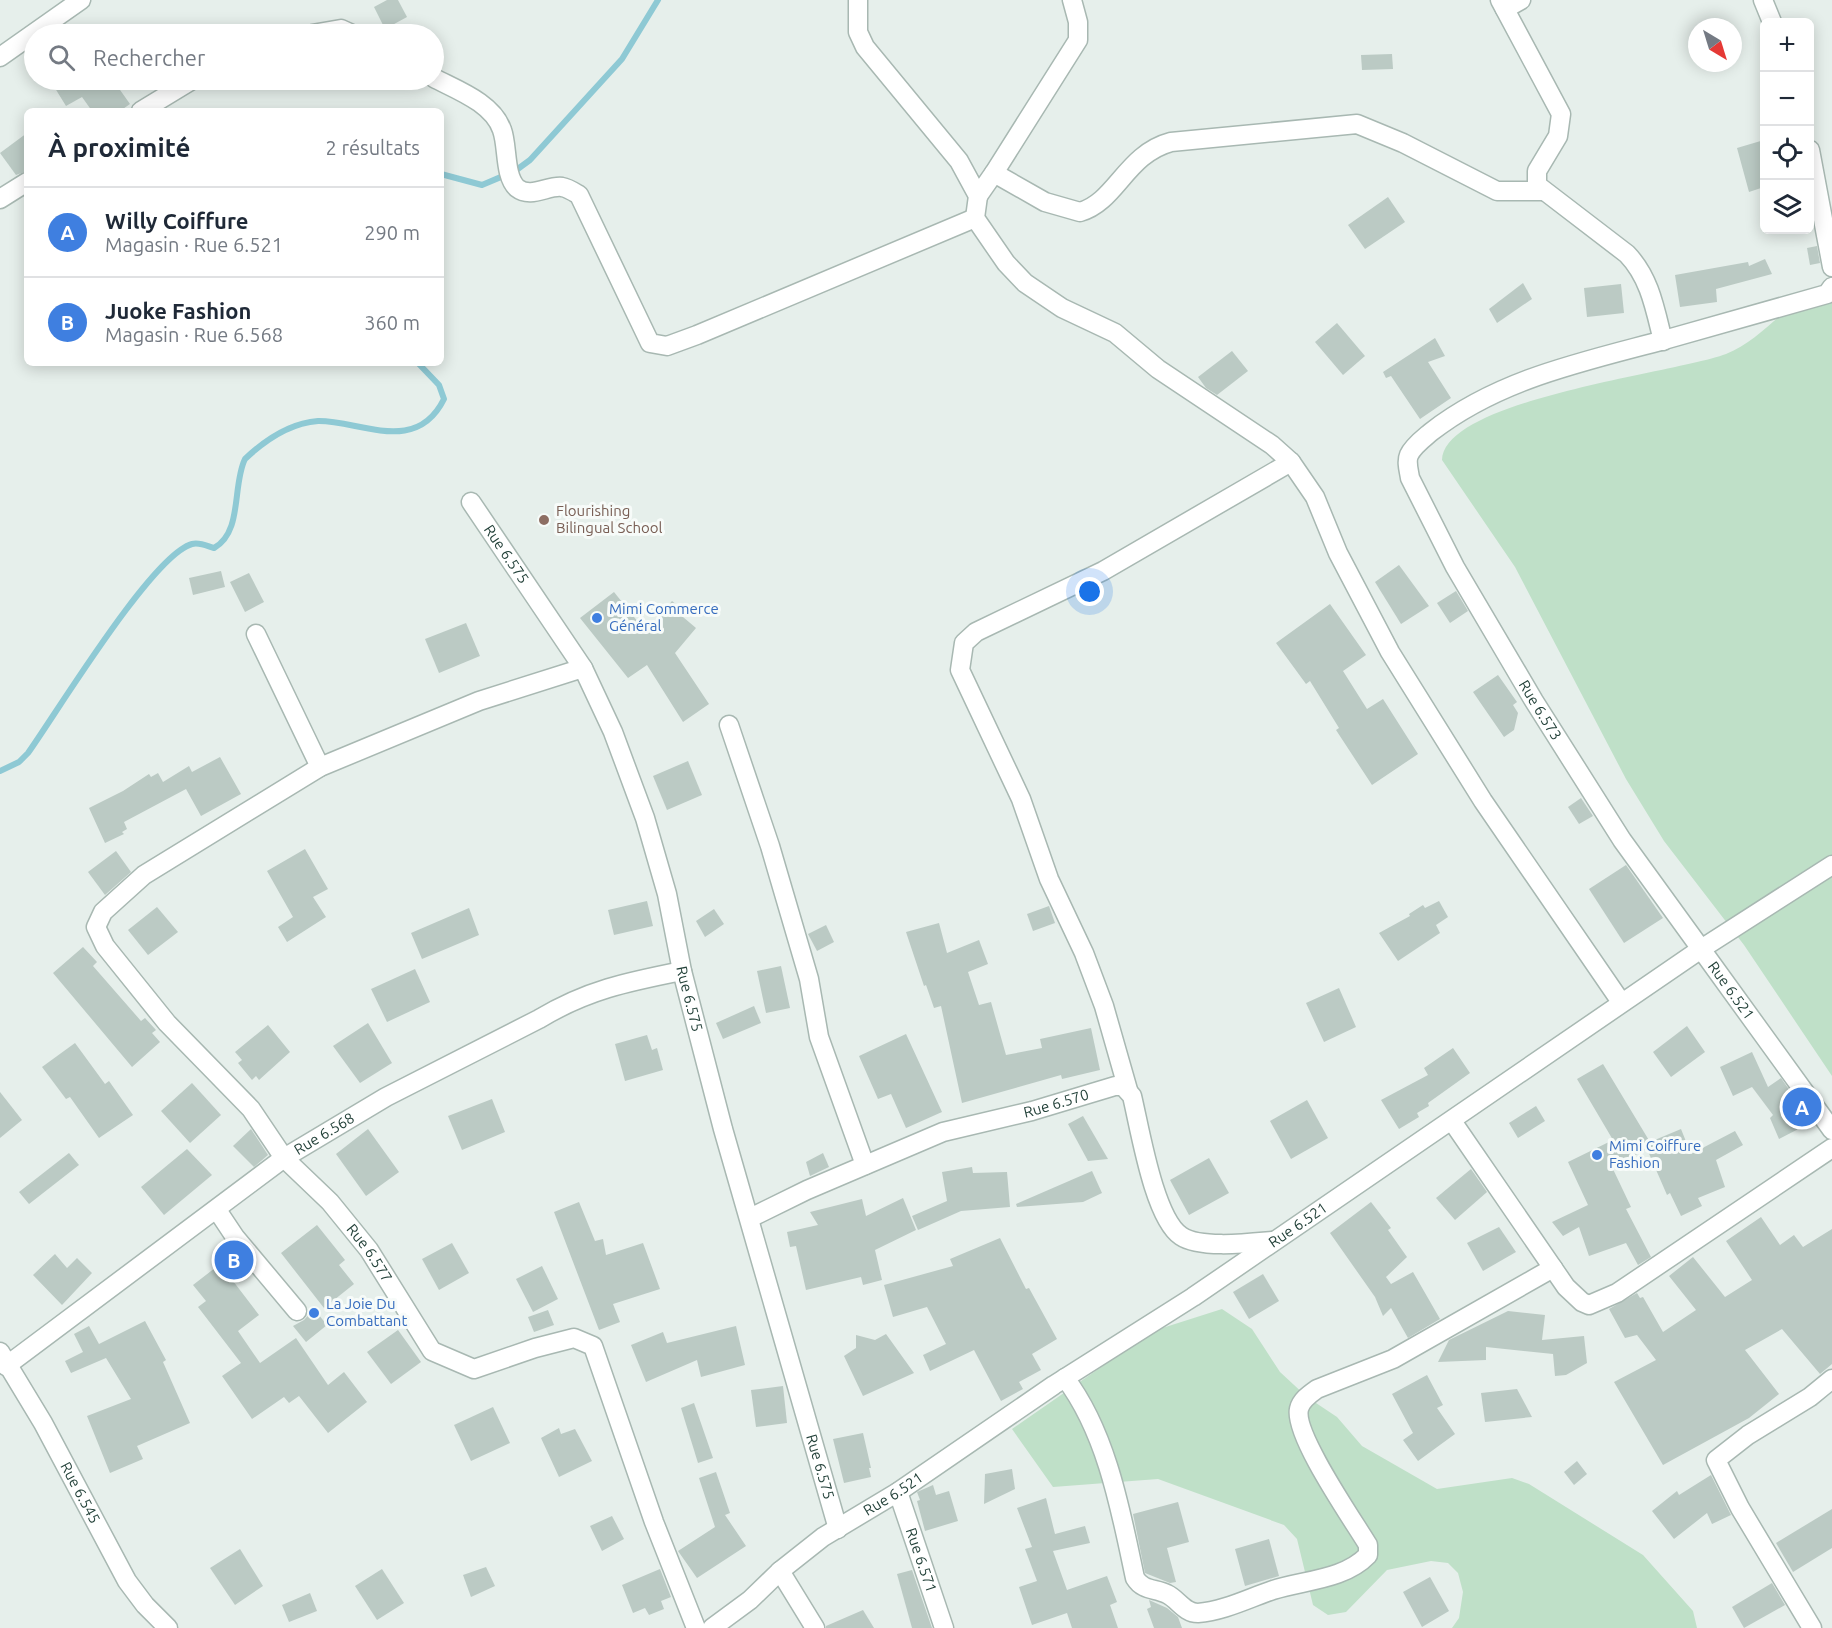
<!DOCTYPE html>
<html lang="fr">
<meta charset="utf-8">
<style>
:root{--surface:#fff;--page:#f6f6f7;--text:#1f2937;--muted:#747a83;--line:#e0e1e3;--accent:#7c3aed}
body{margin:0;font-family:Ubuntu,sans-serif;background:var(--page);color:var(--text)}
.controls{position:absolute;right:18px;top:18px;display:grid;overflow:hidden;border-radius:9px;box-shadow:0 3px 15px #0003}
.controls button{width:54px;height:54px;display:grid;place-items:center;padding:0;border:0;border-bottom:2px solid var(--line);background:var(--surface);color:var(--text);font:30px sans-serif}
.compass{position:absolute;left:1688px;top:18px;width:54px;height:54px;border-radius:50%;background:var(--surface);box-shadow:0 3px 15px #0003;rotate:142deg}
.you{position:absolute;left:1090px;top:592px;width:21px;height:21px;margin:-15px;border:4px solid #fff;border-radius:50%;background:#1a73e8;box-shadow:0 0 0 9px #1a73e833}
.badge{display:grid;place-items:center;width:39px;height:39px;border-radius:50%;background:var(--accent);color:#fff;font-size:20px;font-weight:700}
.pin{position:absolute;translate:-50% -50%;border:3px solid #fff;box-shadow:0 2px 6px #0006}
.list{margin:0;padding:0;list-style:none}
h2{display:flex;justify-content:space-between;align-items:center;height:78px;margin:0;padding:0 24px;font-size:26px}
h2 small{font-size:20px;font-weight:400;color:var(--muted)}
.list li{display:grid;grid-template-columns:39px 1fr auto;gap:18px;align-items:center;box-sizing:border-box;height:90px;padding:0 24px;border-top:2px solid var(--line)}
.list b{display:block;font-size:22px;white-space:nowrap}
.list p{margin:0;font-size:20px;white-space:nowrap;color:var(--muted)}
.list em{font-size:20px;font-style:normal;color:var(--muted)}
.icon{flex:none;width:33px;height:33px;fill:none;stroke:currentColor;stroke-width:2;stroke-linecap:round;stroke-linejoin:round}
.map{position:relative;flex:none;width:1832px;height:1628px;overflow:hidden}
.search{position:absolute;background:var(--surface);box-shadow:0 3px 15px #0003;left:24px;top:24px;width:420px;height:66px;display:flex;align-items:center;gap:15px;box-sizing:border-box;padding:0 21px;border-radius:33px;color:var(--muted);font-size:22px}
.panel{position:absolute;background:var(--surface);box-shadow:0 3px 15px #0003;left:24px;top:108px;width:420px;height:258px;border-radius:9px}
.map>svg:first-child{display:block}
.green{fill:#bfe0c8}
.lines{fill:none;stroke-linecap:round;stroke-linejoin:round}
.stream{stroke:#8ec9d4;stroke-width:6}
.building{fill:#bbcac4}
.minor-casing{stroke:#a8b8b2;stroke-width:21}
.minor{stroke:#fff;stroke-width:18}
.education-dot{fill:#8d6e63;stroke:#f7fbf9;stroke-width:2}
.shop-dot{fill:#3f7fe0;stroke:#f7fbf9;stroke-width:2}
.labels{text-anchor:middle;stroke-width:6;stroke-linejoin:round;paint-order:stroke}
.education-label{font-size:15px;fill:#785e54;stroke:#f7fbf9;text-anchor:start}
.street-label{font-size:15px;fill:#24423a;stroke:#f7fbf9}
.shop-label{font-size:15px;fill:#366cbe;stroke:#f7fbf9;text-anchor:start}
</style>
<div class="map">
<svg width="1832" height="1628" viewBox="0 0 1832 1628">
<rect width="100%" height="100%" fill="#e6efeb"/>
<g class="green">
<path d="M1832 285V1076L1744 945 1664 841 1626 779 1515 567 1442 460C1444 399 1676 373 1726 354 1758 341 1778 313 1807 296 1815 292 1824 288 1832 285Z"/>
<polygon points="1222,1309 1252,1329 1280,1372 1307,1397 1337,1417 1362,1446 1437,1489 1512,1478 1529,1484 1643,1555 1693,1611 1697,1628 1452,1628 1459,1618 1463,1592 1458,1573 1448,1563 1431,1561 1387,1570 1346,1612 1328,1615 1313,1605 1297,1539 1284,1525 1158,1479 1053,1487 1012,1429 1153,1331"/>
</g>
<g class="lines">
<g class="stream">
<polyline points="441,174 482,185 515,171 530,160 622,59 658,0"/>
<path d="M0 771 19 762 28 753C56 714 152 555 192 544 200 542 207 546 214 548 243 532 232 485 245 459 265 440 291 423 318 421 359 420 416 456 444 399L439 385 418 363"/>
</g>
</g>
<g class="building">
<polygon points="387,0 398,0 407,17 385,29 374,7"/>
<polygon points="1392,54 1393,69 1362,70 1361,55"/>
<polygon points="50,80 113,80 130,104 120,111 92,111 82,97 66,106"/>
<polygon points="27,133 27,171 16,175 0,153"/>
<polygon points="1764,140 1764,187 1749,192 1737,148"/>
<polygon points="1388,197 1405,222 1365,249 1348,225"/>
<polygon points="1817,246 1820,263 1810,265 1807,248"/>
<polygon points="1765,259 1772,274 1716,289 1717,302 1680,307 1675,275 1748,262 1749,266"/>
<polygon points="1523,283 1532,299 1497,323 1489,309"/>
<polygon points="1621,284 1624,313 1587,317 1584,288"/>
<polygon points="1337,323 1365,356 1343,375 1315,342"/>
<polygon points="1435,338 1445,356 1428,362 1451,398 1420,419 1391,376 1386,378 1383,372"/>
<polygon points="1232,351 1248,371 1217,395 1206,388 1198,377"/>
<polygon points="1399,565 1429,606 1401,624 1375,582"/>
<polygon points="221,571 225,587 193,595 189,578"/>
<polygon points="249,573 264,602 245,612 230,582"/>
<polygon points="1456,591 1468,611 1450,623 1437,603"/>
<polygon points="614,592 646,632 672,601 687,613 683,617 696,628 675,653 709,704 683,722 647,665 628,678 580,618"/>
<polygon points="1330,604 1366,655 1343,671 1367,709 1383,699 1418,754 1372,785 1336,730 1339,728 1310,681 1306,684 1276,643"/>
<polygon points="466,623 480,656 439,673 425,639"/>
<polygon points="1498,675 1517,702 1513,705 1518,713 1514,730 1504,737 1473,692"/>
<polygon points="220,757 241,794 201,816 186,789 124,822 127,829 122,832 124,834 105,843 89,808 123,791 149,774 151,777 158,773 163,782 189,766 192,772"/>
<polygon points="688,761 702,795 667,810 653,776"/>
<polygon points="1581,798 1593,816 1579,824 1568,807"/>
<polygon points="305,849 328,889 313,897 326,917 287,942 278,927 293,917 267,871"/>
<polygon points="116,851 131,872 105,895 88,872"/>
<polygon points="1626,865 1663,918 1624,943 1589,889"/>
<polygon points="647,901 653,926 614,935 608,910"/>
<polygon points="1439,901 1448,917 1436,925 1440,933 1398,961 1379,933 1410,916 1409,914 1423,905 1425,908"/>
<polygon points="1049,906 1055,923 1033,931 1027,914"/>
<polygon points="157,907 178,932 148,955 128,930"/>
<polygon points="469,908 479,935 422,959 411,933"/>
<polygon points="714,909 724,924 705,937 696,921"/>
<polygon points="939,923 947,953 979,940 988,964 968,972 979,1005 991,1002 1006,1055 1042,1048 1040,1039 1091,1028 1100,1070 1062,1079 1061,1075 962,1103 941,1006 934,1008 926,985 924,986 906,932"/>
<polygon points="826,925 834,942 817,951 808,934"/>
<polygon points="83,947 97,962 93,966 141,1021 145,1018 156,1030 152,1033 160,1042 132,1067 53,973"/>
<polygon points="781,966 790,1008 766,1013 757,971"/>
<polygon points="415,969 430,1002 387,1022 371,989"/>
<polygon points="1339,988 1356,1027 1324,1042 1306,1003"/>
<polygon points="754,1006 761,1023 723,1039 716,1023"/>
<polygon points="368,1023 392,1063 360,1083 333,1046"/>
<polygon points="268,1025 290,1052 259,1080 256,1076 252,1080 238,1063 242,1060 235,1052"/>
<polygon points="1687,1026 1705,1052 1671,1077 1653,1052"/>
<polygon points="906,1034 942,1112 906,1128 891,1094 878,1099 859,1056"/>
<polygon points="647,1035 652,1050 657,1048 663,1070 625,1081 615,1044"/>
<polygon points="75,1043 105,1084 109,1081 133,1115 99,1138 70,1097 66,1099 42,1067"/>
<polygon points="1453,1048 1470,1073 1428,1103 1429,1106 1417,1113 1419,1117 1399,1129 1381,1100 1428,1075 1424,1068"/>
<polygon points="1752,1052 1768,1087 1781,1078 1797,1101 1808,1124 1779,1139 1770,1118 1773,1115 1752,1087 1733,1096 1720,1067"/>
<polygon points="1603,1064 1650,1142 1681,1129 1691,1154 1735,1131 1743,1145 1716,1160 1725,1187 1698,1198 1702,1206 1681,1216 1670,1193 1667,1195 1647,1149 1612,1167 1631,1207 1626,1209 1651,1257 1638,1265 1626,1243 1589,1256 1579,1227 1563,1236 1552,1222 1588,1205 1568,1162 1613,1140 1577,1079"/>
<polygon points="192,1083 221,1115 190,1143 161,1111"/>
<polygon points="0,1092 22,1120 0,1138"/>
<polygon points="492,1099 505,1132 462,1150 448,1116"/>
<polygon points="1307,1100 1328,1138 1291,1159 1270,1121"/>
<polygon points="1536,1106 1545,1121 1518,1138 1509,1123"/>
<polygon points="1083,1116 1108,1159 1088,1161 1068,1124"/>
<polygon points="251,1129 268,1155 254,1167 233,1146"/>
<polygon points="368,1129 399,1172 366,1196 336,1154"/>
<polygon points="187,1149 212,1175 164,1215 141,1187"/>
<polygon points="69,1153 79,1165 29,1204 19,1192"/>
<polygon points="823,1153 829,1167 810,1176 806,1162"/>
<polygon points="1209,1158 1229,1193 1189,1215 1170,1180"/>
<polygon points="972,1167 973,1173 1007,1172 1010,1207 961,1211 918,1230 912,1216 947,1201 942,1172"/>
<polygon points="1471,1169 1487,1192 1455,1220 1436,1198"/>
<polygon points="1092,1171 1102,1193 1083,1202 1017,1207 1016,1204"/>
<polygon points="903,1198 916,1230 875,1250 882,1280 863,1285 861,1277 806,1290 796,1246 790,1247 787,1232 818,1225 810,1212 862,1199 866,1216"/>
<polygon points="579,1202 595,1241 603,1239 606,1255 643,1243 660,1289 613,1304 620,1322 599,1330 554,1212"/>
<polygon points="1371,1202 1391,1228 1388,1230 1407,1257 1386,1277 1391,1284 1413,1272 1440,1319 1408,1338 1391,1308 1383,1316 1375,1297 1330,1233"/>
<polygon points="1761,1217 1780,1245 1794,1235 1803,1247 1832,1229 1832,1364 1820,1374 1782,1329 1745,1350 1779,1394 1749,1418 1663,1465 1614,1382 1656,1360 1637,1335 1625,1338 1609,1309 1637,1293 1640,1298 1643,1297 1663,1332 1696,1310 1669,1276 1693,1257 1725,1297 1752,1280 1726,1241"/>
<polygon points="317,1225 345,1260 339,1265 354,1284 324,1308 281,1253"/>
<polygon points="1499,1227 1516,1252 1483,1271 1467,1243"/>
<polygon points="1000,1238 1026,1289 1029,1288 1057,1339 1032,1354 1041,1370 1019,1382 1023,1389 1001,1401 974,1350 930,1371 923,1355 946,1344 927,1307 893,1317 884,1285 953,1266 950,1259"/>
<polygon points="452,1243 469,1273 439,1290 422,1259"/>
<polygon points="55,1254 67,1268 77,1258 92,1273 62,1305 33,1275"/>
<polygon points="233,1254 243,1266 230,1277 259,1315 238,1331 260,1363 296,1338 328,1385 344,1372 367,1402 328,1433 299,1396 289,1403 284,1397 252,1419 222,1376 241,1363 198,1307 206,1301 193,1285"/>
<polygon points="542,1266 558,1299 533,1312 516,1279"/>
<polygon points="1263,1274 1279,1301 1249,1319 1233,1292"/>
<polygon points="314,1309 327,1325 306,1342 293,1326 304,1320"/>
<polygon points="548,1310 554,1325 534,1332 528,1317"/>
<polygon points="1508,1311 1545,1315 1542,1340 1584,1336 1587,1363 1566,1375 1555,1376 1553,1354 1486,1347 1486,1360 1438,1362 1449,1340"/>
<polygon points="145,1321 166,1360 163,1362 190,1423 137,1446 143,1459 110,1473 87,1416 131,1399 106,1358 71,1373 65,1361 83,1352 74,1334 89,1326 99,1344"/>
<polygon points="736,1326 745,1365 701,1377 697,1360 646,1382 631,1345 663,1332 667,1343"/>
<polygon points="398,1330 421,1362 391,1384 367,1352"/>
<polygon points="886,1334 914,1373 863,1396 844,1356 856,1348 856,1335 875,1340"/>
<polygon points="1427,1375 1443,1405 1437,1408 1455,1434 1418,1461 1403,1440 1413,1433 1392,1394"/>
<polygon points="783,1386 787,1423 756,1427 751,1390"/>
<polygon points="1517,1389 1532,1417 1485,1422 1481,1393"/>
<polygon points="694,1403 713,1458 698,1463 681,1408"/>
<polygon points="493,1407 510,1443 471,1461 454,1425"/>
<polygon points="559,1428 561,1434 575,1429 592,1461 559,1477 541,1438"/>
<polygon points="863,1433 871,1468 869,1468 871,1477 844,1483 833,1439"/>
<polygon points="1577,1461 1587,1474 1574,1485 1564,1472"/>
<polygon points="1012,1469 1015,1489 984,1504 985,1474"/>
<polygon points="716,1472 730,1513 725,1515 746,1546 697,1578 678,1551 715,1527 699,1478"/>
<polygon points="1711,1475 1731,1515 1712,1524 1707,1513 1674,1539 1652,1511 1677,1491 1679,1495"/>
<polygon points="933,1485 936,1495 949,1491 958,1521 925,1531 917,1501 920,1500 917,1492"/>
<polygon points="1046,1498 1055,1534 1085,1526 1090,1543 1053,1551 1067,1590 1107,1576 1117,1602 1110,1605 1118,1628 1072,1628 1067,1613 1032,1625 1019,1587 1037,1581 1025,1549 1032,1547 1017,1508"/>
<polygon points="1178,1502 1189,1542 1167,1548 1176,1582 1170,1583 1145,1573 1133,1514"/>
<polygon points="1832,1509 1832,1548 1793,1572 1776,1543"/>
<polygon points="612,1516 624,1539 602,1551 590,1526"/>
<polygon points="1269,1539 1279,1576 1245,1586 1235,1549"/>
<polygon points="240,1549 263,1586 235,1605 210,1568"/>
<polygon points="486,1567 495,1586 471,1597 463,1575"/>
<polygon points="382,1569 404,1603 377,1620 355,1586"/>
<polygon points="660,1569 671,1597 661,1601 664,1609 649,1615 645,1608 633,1613 622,1585"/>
<polygon points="912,1570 932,1628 912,1628 897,1574"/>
<polygon points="1430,1577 1449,1611 1422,1627 1403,1592"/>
<polygon points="1772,1583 1785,1605 1744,1628 1732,1607"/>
<polygon points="310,1593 317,1611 289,1622 282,1605"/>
<polygon points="1149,1600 1167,1608 1178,1617 1182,1628 1154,1628 1147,1609 1151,1607"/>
<polygon points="863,1610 874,1628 826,1628 826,1626"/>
</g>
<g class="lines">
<g class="minor-casing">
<g id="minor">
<polyline points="858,0 858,32 865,47 959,161 978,196 975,218 1006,263 1025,283 1062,308 1115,333 1158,369 1272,445 1291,462 1315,497 1338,553 1390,652 1483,801 1621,1002"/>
<path d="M1500 0 1561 114 1558 136 1537 171V185L1627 254C1650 278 1655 309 1663 341"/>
<polyline points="1763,0 1772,22"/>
<polyline points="1505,9 1521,0"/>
<polyline points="312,34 341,29 352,34"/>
<polyline points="0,57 81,0"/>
<path d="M434 78C457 90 493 103 502 130 508 146 504 176 517 188 531 199 548 185 562 187 568 188 574 192 579 195L650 343 667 346 697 335 975 218"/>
<polyline points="141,111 192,80"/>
<polyline points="1810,150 1832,267"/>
<polyline points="994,173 1078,40 1078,22 1072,0"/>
<path d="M978 196 994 173 1045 202 1080 212C1116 202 1126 154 1171 142L1357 124 1403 143 1497 191H1542"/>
<polyline points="0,199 27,182"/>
<path id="s1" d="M1832 287 1827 294C1772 310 1718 325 1664 340 1582 362 1499 379 1431 432 1424 438 1413 446 1409 455 1406 462 1409 471 1410 478L1455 567 1534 701 1622 840 1701 949 1832 865"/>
<path id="s2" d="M471 502 583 668 613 732 645 818 667 894 682 971 723 1129 838 1529"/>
<polyline points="256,634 320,767"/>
<path id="s3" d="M583 668 479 701 320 767 144 875 103 912 96 927 105 946 167 1023 251 1109 284 1158 330 1202 369 1250 432 1351 474 1369 535 1348 574 1338 593 1346 654 1522 696 1628"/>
<polyline points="729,725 770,846 809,979 819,1037 865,1165"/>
<polyline points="1128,1090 1104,1006 1084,953 1049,879 1021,799 960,670 964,643 976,632 1103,571 1291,462"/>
<polyline points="1452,1121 1566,1287 1582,1302 1589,1305 1617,1293 1832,1148"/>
<polyline points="217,1210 235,1237 297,1311"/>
<path id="s4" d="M750 1218 807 1190 943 1132 1032 1111 1115 1086H1123L1132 1096C1140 1129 1154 1218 1181 1236 1200 1249 1250 1243 1272 1241"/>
<path id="s5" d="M0 1352 43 1423 127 1581 145 1605 168 1628"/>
<path id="s6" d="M6 1366 284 1158 386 1097 539 1019C587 990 627 982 682 971"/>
<path d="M1065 1378C1107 1433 1121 1512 1135 1578 1143 1591 1155 1588 1167 1594 1178 1599 1184 1613 1198 1613 1224 1611 1249 1598 1273 1590 1304 1580 1344 1580 1368 1555V1545C1353 1520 1293 1434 1299 1409 1301 1400 1310 1394 1317 1389L1393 1359 1553 1268"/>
<path id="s7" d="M898 1492 944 1628"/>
<polyline points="780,1571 815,1628"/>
<path id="s8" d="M712 1628 750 1600 780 1571 823 1537 898 1492 1054 1385 1193 1297 1701 949 1832 1130"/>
<polyline points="1812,1628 1740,1508 1716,1460 1748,1435 1810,1397 1832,1379"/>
</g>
</g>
<use href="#minor" class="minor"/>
</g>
<circle class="education-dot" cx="544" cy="520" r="6"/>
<g class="shop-dot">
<circle cx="597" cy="618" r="6"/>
<circle cx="1597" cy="1155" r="6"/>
<circle cx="314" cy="1313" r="6"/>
</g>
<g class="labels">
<g class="education-label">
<text x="556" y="516">Flourishing<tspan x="556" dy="17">Bilingual School</tspan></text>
</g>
<g class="street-label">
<text dy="5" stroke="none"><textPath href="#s2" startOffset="63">Rue 6.575</textPath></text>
<text dy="5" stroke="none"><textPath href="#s1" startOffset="752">Rue 6.573</textPath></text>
<text dy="5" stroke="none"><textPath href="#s8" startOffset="1252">Rue 6.521</textPath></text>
<text dy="5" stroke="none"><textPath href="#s2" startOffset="549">Rue 6.575</textPath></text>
<text dy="5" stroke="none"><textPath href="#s4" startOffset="328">Rue 6.570</textPath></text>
<text dy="5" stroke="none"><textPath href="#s6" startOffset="394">Rue 6.568</textPath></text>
<text dy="5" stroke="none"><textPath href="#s8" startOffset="712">Rue 6.521</textPath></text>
<text dy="5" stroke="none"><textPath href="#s3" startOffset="987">Rue 6.577</textPath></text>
<text dy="5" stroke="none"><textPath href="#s2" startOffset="1035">Rue 6.575</textPath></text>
<text dy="5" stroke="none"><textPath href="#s5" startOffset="162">Rue 6.545</textPath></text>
<text dy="5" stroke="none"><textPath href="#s8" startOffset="226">Rue 6.521</textPath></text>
<text dy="5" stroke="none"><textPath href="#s7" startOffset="72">Rue 6.571</textPath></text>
</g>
<g class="shop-label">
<text x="609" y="614">Mimi Commerce<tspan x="609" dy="17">Général</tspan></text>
<text x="1609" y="1151">Mimi Coiffure<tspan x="1609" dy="17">Fashion</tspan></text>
<text x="326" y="1309">La Joie Du<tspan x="326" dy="17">Combattant</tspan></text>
</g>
</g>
</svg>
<div class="controls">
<button>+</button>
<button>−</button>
<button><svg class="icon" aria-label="locate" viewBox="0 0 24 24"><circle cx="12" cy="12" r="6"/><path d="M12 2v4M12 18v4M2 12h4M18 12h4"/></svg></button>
<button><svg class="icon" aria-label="layers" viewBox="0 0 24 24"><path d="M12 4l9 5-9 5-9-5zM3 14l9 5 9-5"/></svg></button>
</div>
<svg class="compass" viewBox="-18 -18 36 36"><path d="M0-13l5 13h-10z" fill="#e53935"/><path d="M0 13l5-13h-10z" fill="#747a83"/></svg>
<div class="you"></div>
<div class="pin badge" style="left:1802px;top:1107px;background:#3f7fe0">A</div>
<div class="pin badge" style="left:234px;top:1260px;background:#3f7fe0">B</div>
<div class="search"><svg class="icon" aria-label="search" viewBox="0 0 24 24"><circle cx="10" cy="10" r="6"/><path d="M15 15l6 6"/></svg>Rechercher</div>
<section class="panel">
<h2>À proximité<small>2 résultats</small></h2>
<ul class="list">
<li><span class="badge" style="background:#3f7fe0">A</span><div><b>Willy Coiffure</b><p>Magasin · Rue 6.521</p></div><em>290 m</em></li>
<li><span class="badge" style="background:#3f7fe0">B</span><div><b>Juoke Fashion</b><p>Magasin · Rue 6.568</p></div><em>360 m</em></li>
</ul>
</section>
</div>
